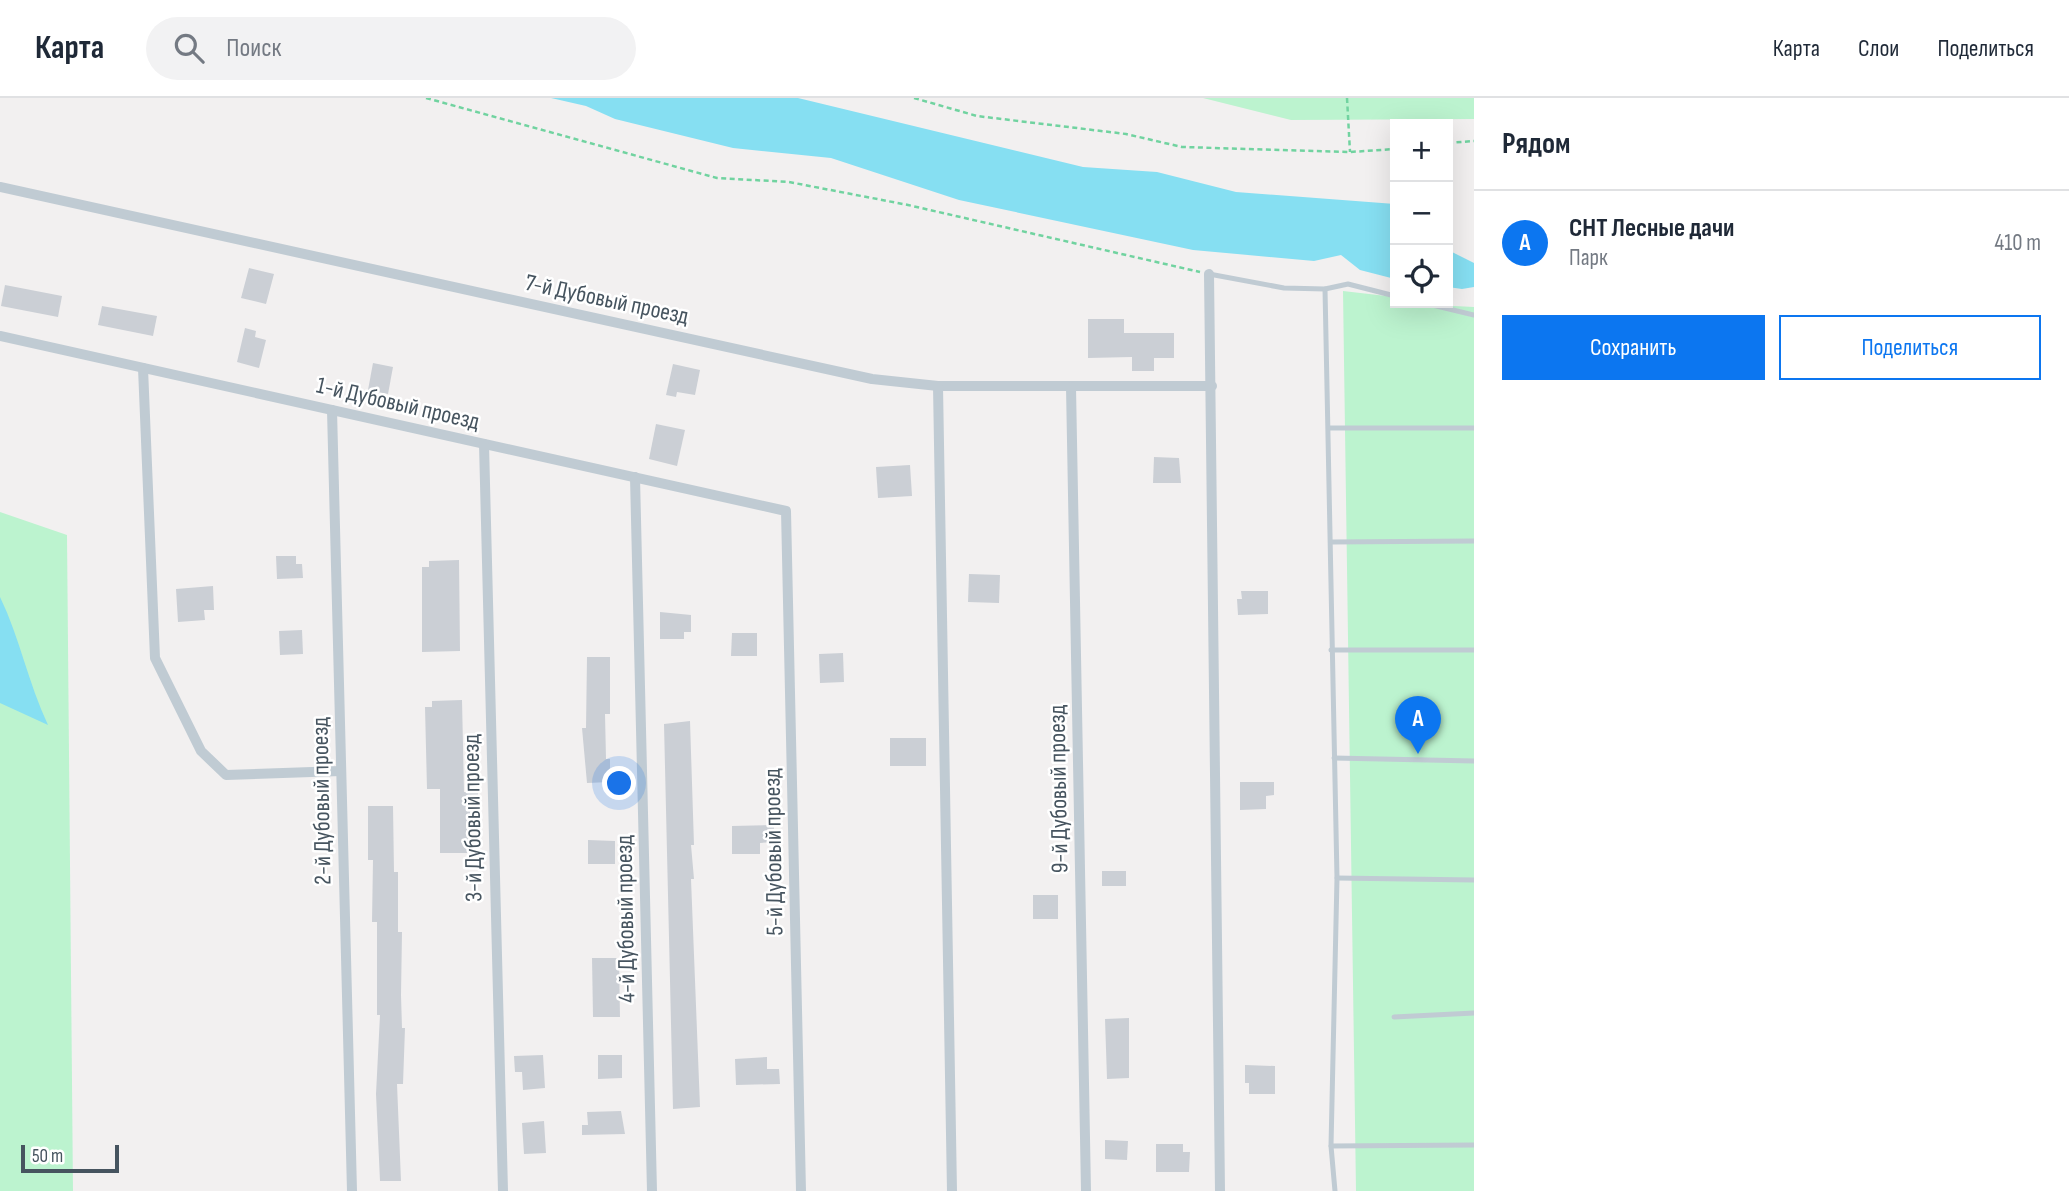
<!DOCTYPE html>
<html lang="ru">
<meta charset="utf-8">
<style>
:root{--surface:#fff;--page:#f2f2f3;--text:#1f2937;--muted:#747a83;--line:#e0e1e3;--accent:#0c76f0}
body{margin:0;font-family:"Sofia Sans Condensed",sans-serif;background:var(--page);color:var(--text)}
.controls{position:absolute;right:21px;top:21px;display:grid;overflow:hidden;border-radius:0px;box-shadow:0 7px 28px #0002}
.controls button{width:63px;height:63px;display:grid;place-items:center;padding:0;border:0;border-bottom:2px solid var(--line);background:var(--surface);color:var(--text);font:35px sans-serif}
.scale{position:absolute;left:21px;bottom:18px;width:98px;box-sizing:border-box;padding-left:7px;border:4px solid #46545f;border-top:0;font-size:19px;line-height:24px;white-space:nowrap;color:#46545f;-webkit-text-stroke:5px #fff;paint-order:stroke}
.you{position:absolute;left:620px;top:686px;width:24px;height:24px;margin:-18px;border:5px solid #fff;border-radius:50%;background:#1a73e8;box-shadow:0 0 0 10px #1a73e833}
.badge{display:grid;place-items:center;width:46px;height:46px;border-radius:50%;background:var(--accent);color:#fff;font-size:23px;font-weight:700}
.pin{position:absolute;translate:-50% -58px;filter:drop-shadow(0 2px 4px #0008)}
.pin::after{content:'';position:absolute;top:37px;width:24px;height:21px;background:inherit;clip-path:polygon(0 0,100% 0,50% 100%)}
.list{margin:0;padding:0;list-style:none}
h2{display:flex;justify-content:space-between;align-items:center;height:91px;margin:0;padding:0 28px;font-size:30px}
h2 small{font-size:23px;font-weight:400;color:var(--muted)}
.list li{display:grid;grid-template-columns:46px 1fr auto;gap:21px;align-items:center;box-sizing:border-box;height:105px;padding:0 28px;border-top:2px solid var(--line)}
.list b{display:block;font-size:26px;white-space:nowrap}
.list p{margin:0;font-size:23px;white-space:nowrap;color:var(--muted)}
.list em{font-size:23px;font-style:normal;color:var(--muted)}
.actions{display:flex;gap:14px;padding:21px 28px}
.actions a{flex:1;padding:16px 0;border:2px solid var(--accent);border-radius:0px;text-align:center;font-size:24px;color:var(--accent)}
.actions .main{background:var(--accent);color:#fff}
.icon{flex:none;width:38px;height:38px;fill:none;stroke:currentColor;stroke-width:2;stroke-linecap:round;stroke-linejoin:round}
.map{position:relative;flex:none;width:1474px;height:1093px;overflow:hidden}
header{display:flex;align-items:center;gap:42px;box-sizing:border-box;height:98px;padding:0 35px;background:var(--surface);border-bottom:2px solid var(--line)}
header strong{font-size:33px}
nav{display:flex;gap:38px;margin-inline-start:auto;font-size:24px}
.search{width:490px;height:63px;background:var(--page);display:flex;align-items:center;gap:18px;box-sizing:border-box;padding:0 24px;border-radius:38px;color:var(--muted);font-size:26px}
main{display:flex}
aside{flex:1;background:var(--surface)}
.map>svg:first-child{display:block}
.green{fill:#bcf3cf}
.water{fill:#86dff2}
.building{fill:#cbcfd5}
.lines{fill:none;stroke-linecap:round;stroke-linejoin:round}
.path{stroke:#71d3a0;stroke-width:2.5;stroke-dasharray:5 3.5;stroke-linecap:butt}
.lane{stroke:#c0cbd3;stroke-width:5}
.street{stroke:#c0cbd3;stroke-width:10}
.labels{text-anchor:middle;stroke-width:5;stroke-linejoin:round;paint-order:stroke}
.street-label{font-size:24px;fill:#46545f;stroke:#fff}
</style>
<header>
<strong>Карта</strong>
<div class="search"><svg class="icon" aria-label="search" viewBox="0 0 24 24"><circle cx="10" cy="10" r="6"/><path d="M15 15l6 6"/></svg>Поиск</div>
<nav><a>Карта</a><a>Слои</a><a>Поделиться</a></nav>
</header>
<main>
<div class="map">
<svg width="1474" height="1093" viewBox="0 0 1474 1093">
<rect width="100%" height="100%" fill="#f2f0f0"/>
<g class="green">
<polygon points="1203,0 1474,0 1474,21 1291,22"/>
<polygon points="1343,193 1395,199 1395,205 1474,209 1474,1093 1356,1093"/>
<polygon points="0,414 67,437 73,1093 0,1093"/>
</g>
<g class="water">
<polygon points="551,0 798,0 1083,69 1157,74 1236,94 1395,106 1395,181 1360,172 1341,157 1314,163 1193,152 959,102 831,60 733,50 615,21 586,8"/>
<polygon points="1448,152 1474,165 1474,189 1462,191 1448,189"/>
<path d="M0 499C20 540 28 585 48 627L0 605Z"/>
</g>
<g class="building">
<polygon points="249,170 274,176 266,206 241,200"/>
<polygon points="5,187 62,198 58,219 1,208"/>
<polygon points="102,208 157,218 153,238 98,227"/>
<polygon points="1088,221 1124,221 1124,235 1174,235 1174,260 1154,260 1154,273 1132,273 1132,259 1088,260"/>
<polygon points="245,230 256,233 255,239 266,242 259,270 237,264"/>
<polygon points="373,265 393,269 388,296 368,292"/>
<polygon points="673,266 700,272 695,297 677,294 676,299 666,297"/>
<polygon points="656,326 685,332 677,368 649,361"/>
<polygon points="1154,359 1179,360 1181,385 1153,385"/>
<polygon points="910,367 912,398 878,400 876,369"/>
<polygon points="276,458 296,458 296,466 302,466 303,480 277,481"/>
<polygon points="459,462 460,553 422,554 422,469 429,469 429,463"/>
<polygon points="969,476 1000,477 999,505 968,504"/>
<polygon points="213,488 214,512 204,512 205,522 178,524 176,491"/>
<polygon points="1241,493 1268,493 1268,516 1238,517 1237,501 1242,501"/>
<polygon points="660,514 691,517 691,534 684,534 684,541 660,541"/>
<polygon points="302,532 303,556 280,557 279,533"/>
<polygon points="732,535 757,535 757,558 731,558"/>
<polygon points="843,555 844,584 820,585 819,556"/>
<polygon points="587,559 610,559 610,616 605,616 606,661 610,661 610,684 587,685 582,630 586,630"/>
<polygon points="462,602 464,694 478,694 478,737 474,737 475,747 467,747 467,755 440,755 440,691 427,691 425,609 432,609 432,603"/>
<polygon points="690,623 694,747 691,747 694,781 691,781 700,1009 673,1011 664,626"/>
<rect x="890" y="640" width="36" height="28"/>
<polygon points="1240,684 1274,684 1274,697 1266,698 1266,711 1240,712"/>
<polygon points="368,708 393,708 394,774 398,774 398,834 402,834 401,897 402,930 405,930 403,986 397,986 401,1083 380,1083 376,996 380,917 377,917 377,824 372,824 373,762 368,762"/>
<polygon points="774,727 774,744 760,745 760,756 732,756 732,728"/>
<polygon points="588,742 615,743 615,766 588,766"/>
<rect x="1102" y="773" width="24" height="15"/>
<rect x="1033" y="797" width="25" height="24"/>
<polygon points="592,860 619,860 620,919 593,919"/>
<polygon points="1129,920 1129,980 1107,981 1105,921"/>
<polygon points="543,957 545,990 523,992 522,974 515,974 514,958"/>
<polygon points="598,957 622,957 622,980 598,981"/>
<polygon points="767,959 767,971 779,971 780,986 736,987 735,961"/>
<polygon points="1245,967 1275,968 1275,996 1249,996 1249,985 1245,985"/>
<polygon points="621,1013 625,1036 582,1037 582,1027 588,1027 587,1014"/>
<polygon points="544,1023 546,1055 524,1056 522,1025"/>
<polygon points="1105,1042 1128,1043 1127,1062 1105,1061"/>
<polygon points="1156,1046 1183,1046 1183,1054 1190,1054 1189,1074 1156,1074"/>
</g>
<g class="lines">
<g class="path">
<polyline points="426,0 717,80 789,84 908,107 1200,174"/>
<polyline points="914,0 977,18 1126,36 1182,49 1350,54 1395,51"/>
<polyline points="1347,0 1350,54"/>
<polyline points="1448,45 1474,43"/>
</g>
<g class="lane">
<polyline points="1209,176 1284,190 1325,191 1348,186 1395,198"/>
<polyline points="1325,191 1337,780 1331,1048 1335,1093"/>
<polyline points="1424,205 1474,217"/>
<polyline points="1329,330 1474,330"/>
<polyline points="1332,444 1474,443"/>
<polyline points="1331,552 1474,552"/>
<polyline points="1334,660 1474,663"/>
<polyline points="1337,780 1474,782"/>
<polyline points="1394,919 1474,915"/>
<polyline points="1331,1048 1474,1047"/>
</g>
<g class="street">
<polyline points="0,89 872,281 938,288 1212,288"/>
<polyline points="1209,176 1220,1093"/>
<polyline points="0,238 786,413 801,1093"/>
<polyline points="143,270 155,560 201,653 226,677 341,673"/>
<polyline points="938,288 952,1093"/>
<polyline points="1071,289 1086,1093"/>
<polyline points="332,312 352,1093"/>
<polyline points="484,346 503,1093"/>
<polyline points="635,379 652,1093"/>
</g>
</g>
<g class="labels">
<g class="street-label">
<text transform="translate(607 201) rotate(12)" y="8">7-й Дубовый проезд</text>
<text transform="translate(398 305) rotate(13)" y="8">1-й Дубовый проезд</text>
<text transform="translate(1058 691) rotate(-91)" y="8">9-й Дубовый проезд</text>
<text transform="translate(321 703) rotate(-91)" y="8">2-й Дубовый проезд</text>
<text transform="translate(472 720) rotate(-91)" y="8">3-й Дубовый проезд</text>
<text transform="translate(773 754) rotate(-91)" y="8">5-й Дубовый проезд</text>
<text transform="translate(625 821) rotate(-91)" y="8">4-й Дубовый проезд</text>
</g>
</g>
</svg>
<div class="controls">
<button>+</button>
<button>−</button>
<button><svg class="icon" aria-label="locate" viewBox="0 0 24 24"><circle cx="12" cy="12" r="6"/><path d="M12 2v4M12 18v4M2 12h4M18 12h4"/></svg></button>
</div>
<div class="scale">50 m</div>
<div class="you"></div>
<div class="pin badge" style="left:1418px;top:656px">A</div>
</div>
<aside>
<h2>Рядом<small></small></h2>
<ul class="list">
<li><span class="badge">A</span><div><b>СНТ Лесные дачи</b><p>Парк</p></div><em>410 m</em></li>
</ul>
<div class="actions"><a class="main">Сохранить</a><a>Поделиться</a></div>
</aside>
</main>
